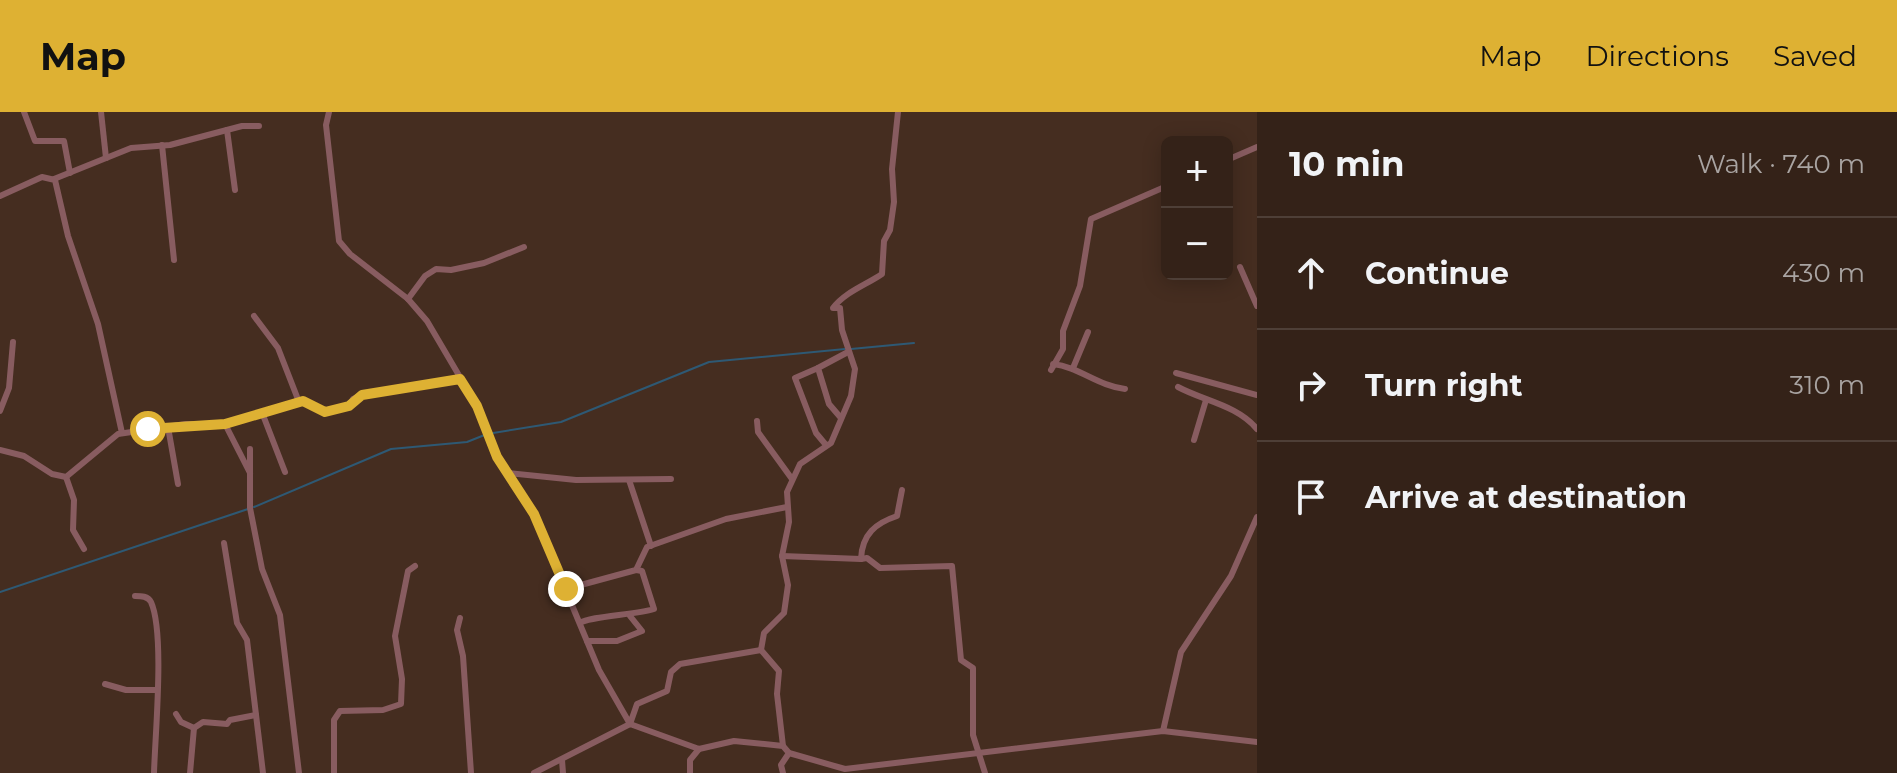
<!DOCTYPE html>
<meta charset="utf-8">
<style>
:root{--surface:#342218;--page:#3c2a21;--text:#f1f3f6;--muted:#a9a4a2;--line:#4e3f37;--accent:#deb133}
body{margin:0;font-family:Montserrat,sans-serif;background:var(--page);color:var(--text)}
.controls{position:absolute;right:24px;top:24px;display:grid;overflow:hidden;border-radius:12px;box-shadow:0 4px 20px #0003}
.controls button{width:72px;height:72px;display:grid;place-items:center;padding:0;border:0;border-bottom:2px solid var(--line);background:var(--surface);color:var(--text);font:40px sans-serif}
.stop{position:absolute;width:24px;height:24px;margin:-18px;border:6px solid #deb133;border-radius:50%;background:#fff}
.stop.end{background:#deb133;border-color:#fff;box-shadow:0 2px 8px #0008}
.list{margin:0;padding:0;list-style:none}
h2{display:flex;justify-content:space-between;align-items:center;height:104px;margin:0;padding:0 32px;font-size:34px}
h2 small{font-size:26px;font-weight:400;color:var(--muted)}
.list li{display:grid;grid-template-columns:52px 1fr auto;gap:24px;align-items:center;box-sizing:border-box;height:112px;padding:0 32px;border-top:2px solid var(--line)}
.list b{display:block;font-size:30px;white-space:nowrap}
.list em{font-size:26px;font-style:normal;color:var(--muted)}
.icon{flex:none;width:44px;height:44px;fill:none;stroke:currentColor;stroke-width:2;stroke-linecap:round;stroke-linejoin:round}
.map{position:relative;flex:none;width:1257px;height:661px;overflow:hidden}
header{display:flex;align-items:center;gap:48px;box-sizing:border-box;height:112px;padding:0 40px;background:var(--accent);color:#111}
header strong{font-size:38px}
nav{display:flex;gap:44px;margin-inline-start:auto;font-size:28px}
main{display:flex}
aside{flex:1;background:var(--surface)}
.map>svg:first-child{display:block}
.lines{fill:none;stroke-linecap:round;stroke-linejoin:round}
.stream{stroke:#2e5974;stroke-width:2}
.street{stroke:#885c60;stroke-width:6}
.route{stroke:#deb133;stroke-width:10}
</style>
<header>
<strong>Map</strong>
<nav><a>Map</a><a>Directions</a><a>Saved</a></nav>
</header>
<main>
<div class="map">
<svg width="1257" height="661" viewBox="0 0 1257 661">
<rect width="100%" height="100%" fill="#452d20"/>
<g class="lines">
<g class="stream">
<polyline points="851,237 914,231"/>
<polyline points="254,395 391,337 467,330 487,322 561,310 709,250 845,237"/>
<polyline points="0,480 248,397"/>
</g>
<g class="street">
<polyline points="24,0 35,29 64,29 70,61"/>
<polyline points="101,0 106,46"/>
<polyline points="329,0 326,13 339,129 350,142 408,187 427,209 477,294 497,345 534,402 599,558 630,612 637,592 667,579 671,560 680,552 761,538"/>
<polyline points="227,18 235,78"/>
<polyline points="162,33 174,148"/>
<polyline points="1227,48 1257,35"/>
<polyline points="54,67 131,36 170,33 242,14 259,14"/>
<polyline points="0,84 42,65 55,68 68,124 98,212 122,321"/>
<polyline points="1240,155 1257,194"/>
<polyline points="408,187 425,164 436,157 451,158 484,151 524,135"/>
<polyline points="254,204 278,236 299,290"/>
<path d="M1053 252C1079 255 1098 274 1125 277"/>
<polyline points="818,256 795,266 816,321 826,333"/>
<polyline points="1073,256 1088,220"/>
<polyline points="1051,258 1063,237 1063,219 1080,174 1091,107 1167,74"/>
<polyline points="1176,261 1257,283"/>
<path d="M1178 275C1204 289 1237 293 1257 317"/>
<polyline points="0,299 9,276 13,230"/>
<polyline points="263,303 285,360"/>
<polyline points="841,306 829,292 818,256 848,240"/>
<polyline points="757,309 758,320 792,367"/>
<polyline points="225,312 250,361"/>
<polyline points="168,315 178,372"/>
<polyline points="1194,328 1206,288"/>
<polyline points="250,337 250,396 262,457 280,503 299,661"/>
<polyline points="0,338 24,344 52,362 66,365 118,322 186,312 225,312 303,289 325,300 349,294 353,287 362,283 460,267"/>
<polyline points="507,361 576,368 671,367"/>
<polyline points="66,365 74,388 73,418 84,437"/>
<polyline points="629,368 651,434"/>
<polyline points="224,431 237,511 247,528 263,661"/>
<path d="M782 444 861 447C862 422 876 411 897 404L902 378"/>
<polyline points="861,447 867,446 880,456 952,454 961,548 973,556 973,623 985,661"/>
<polyline points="566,477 636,458 647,435 726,407 787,395"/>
<path d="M135 484C141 484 148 484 151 490 165 521 155 623 154 661"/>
<polyline points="460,506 457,518 463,544 471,661"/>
<path d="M580 511C590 504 635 503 654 497L642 459 636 458"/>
<polyline points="587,529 617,529 642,519 630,504"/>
<polyline points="105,572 126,578 156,578"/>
<polyline points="176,602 181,610 194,616 203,610 227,612 230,608 256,603"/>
<polyline points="1163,619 1181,540 1231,464 1257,405"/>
<path d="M783 634 777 582 779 559 761 538 764 521 784 501 788 473 782 444 789 410 787 380 800 352 831 331 851 284 855 257 842 218 840 196H833C845 180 866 173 882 162L884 129 890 118 894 90 892 57 898 0"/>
<polyline points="562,648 563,661"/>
<polyline points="190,661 194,616"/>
<polyline points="334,661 334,608 340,599 383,598 401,592 402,567 395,524 408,459 415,454"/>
<polyline points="534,661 630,612 699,637 734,629 783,634 789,641 845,657 1163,619 1257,630"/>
<polyline points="690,661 690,648 699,637"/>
<polyline points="783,661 781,653 789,641"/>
</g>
</g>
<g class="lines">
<polyline class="route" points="148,317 225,312 303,289 325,300 349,294 362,283 460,267 477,294 497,345 534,402 566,477"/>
</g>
</svg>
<div class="controls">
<button>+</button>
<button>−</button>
</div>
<div class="stop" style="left:148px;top:317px"></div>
<div class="stop end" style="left:566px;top:477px"></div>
</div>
<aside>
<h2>10 min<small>Walk · 740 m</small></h2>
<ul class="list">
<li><svg class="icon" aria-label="ahead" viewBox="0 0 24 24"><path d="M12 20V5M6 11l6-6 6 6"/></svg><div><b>Continue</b></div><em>430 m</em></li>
<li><svg class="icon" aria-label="right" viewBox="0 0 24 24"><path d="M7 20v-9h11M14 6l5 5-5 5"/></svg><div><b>Turn right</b></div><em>310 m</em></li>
<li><svg class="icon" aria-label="arrive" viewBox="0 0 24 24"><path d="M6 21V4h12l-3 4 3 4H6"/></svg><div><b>Arrive at destination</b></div></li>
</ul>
</aside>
</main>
